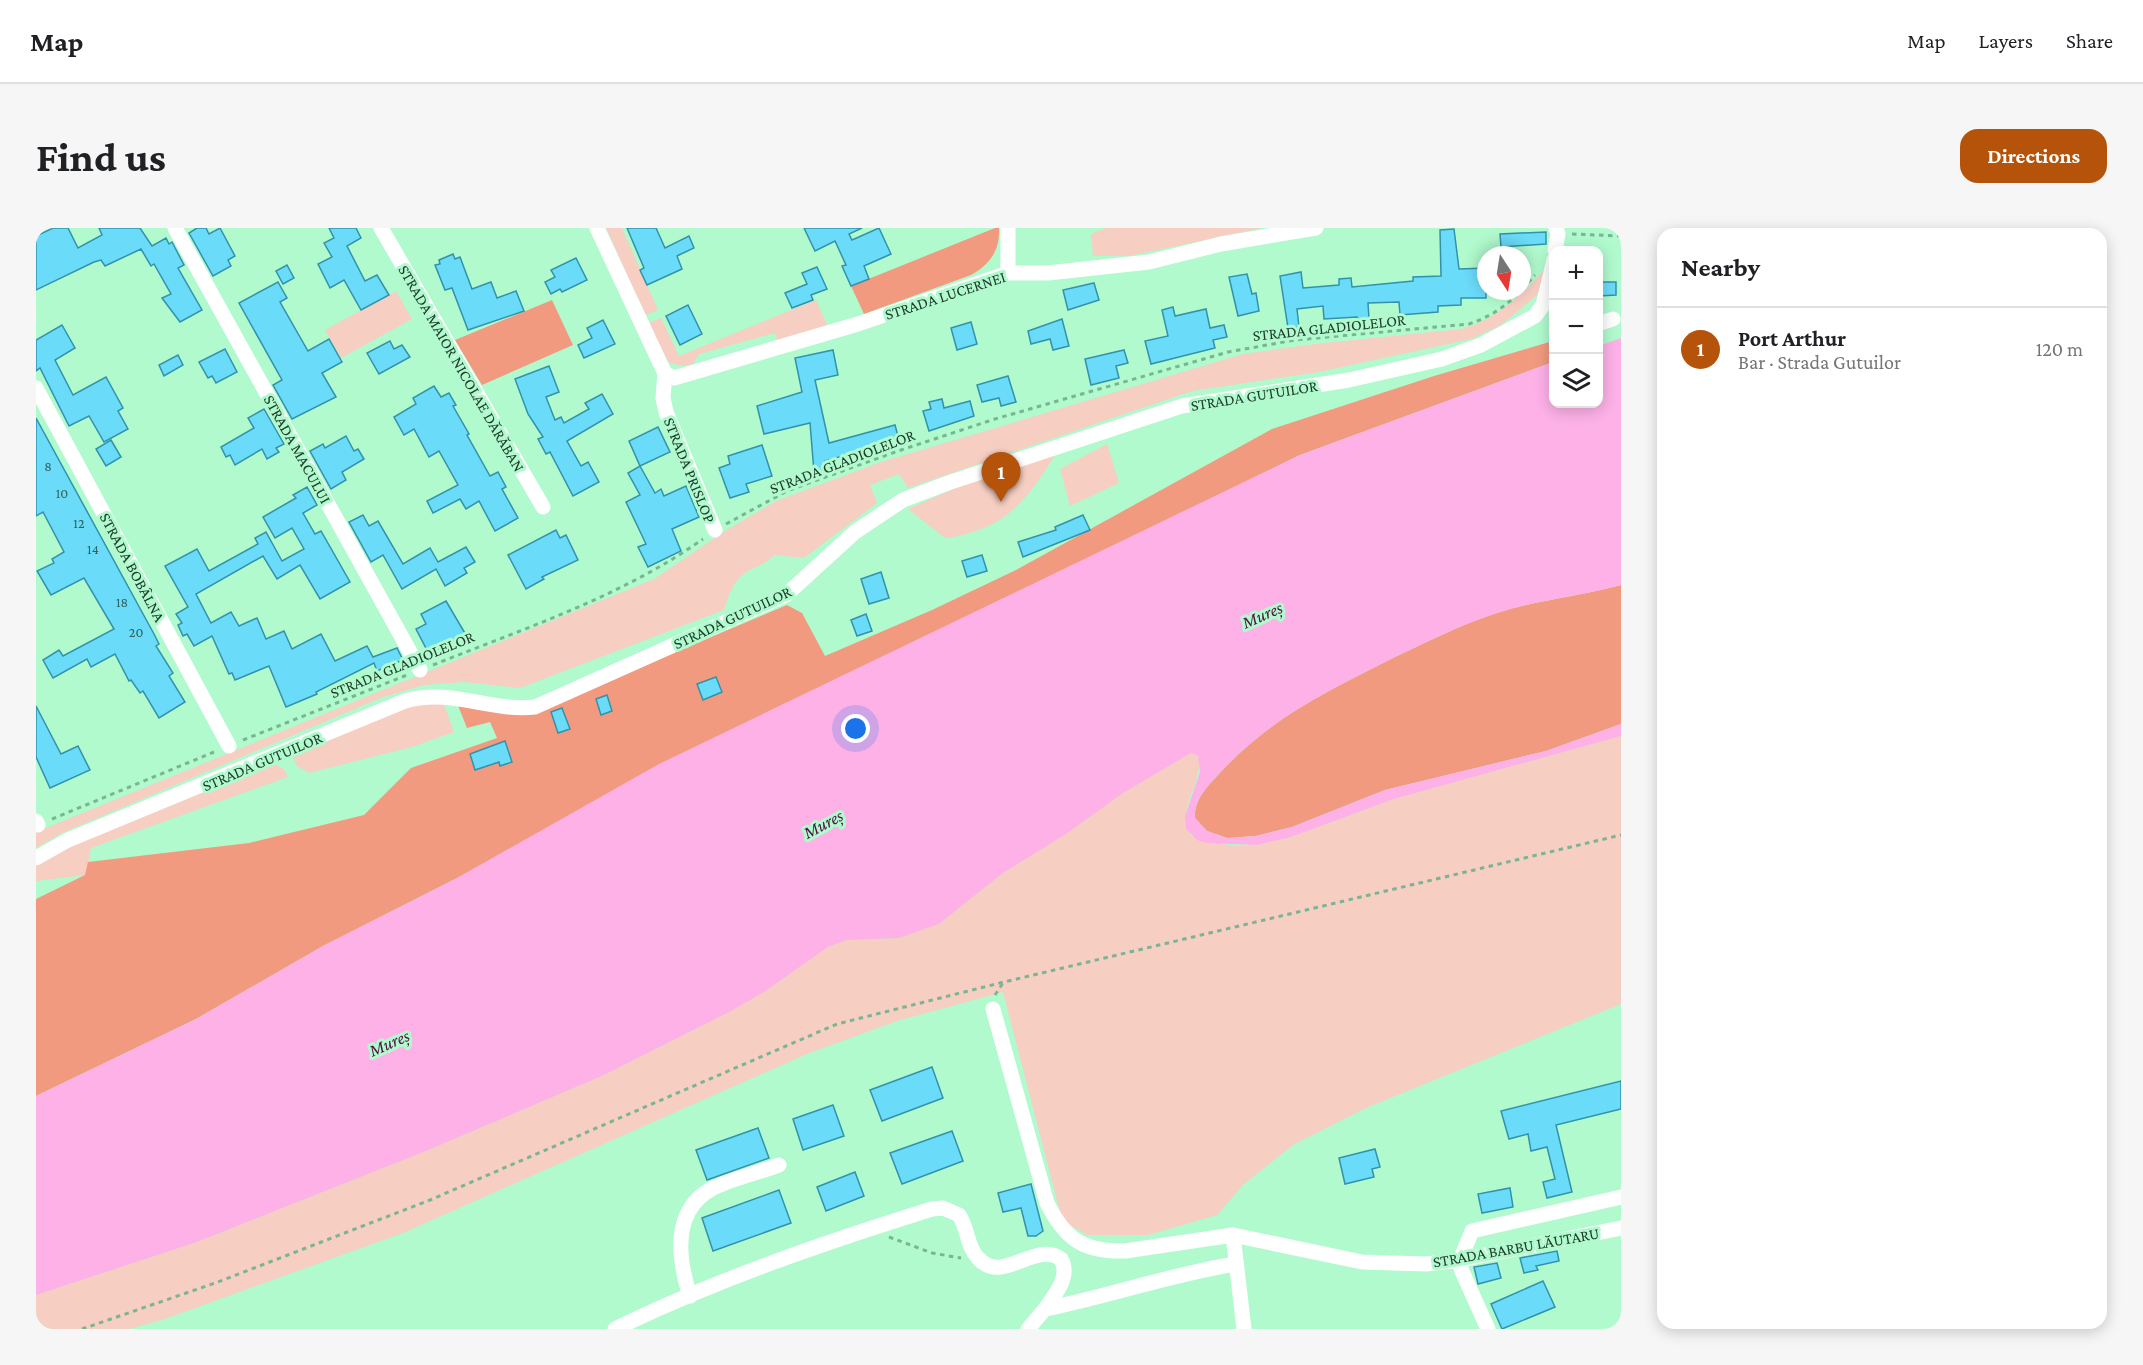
<!DOCTYPE html>
<meta charset="utf-8">
<style>
:root{--surface:#fff;--page:#f6f6f6;--text:#202124;--muted:#757577;--line:#e0e0e0;--accent:#b45309}
body{margin:0;font-family:"Crimson Pro",serif;background:var(--page);color:var(--text)}
.controls{position:absolute;right:18px;top:18px;display:grid;overflow:hidden;border-radius:12px;box-shadow:0 3px 15px #0003}
.controls button{width:54px;height:54px;display:grid;place-items:center;padding:0;border:0;border-bottom:2px solid var(--line);background:var(--surface);color:var(--text);font:30px sans-serif}
.compass{position:absolute;left:1441px;top:18px;width:54px;height:54px;border-radius:50%;background:var(--surface);box-shadow:0 3px 15px #0003;rotate:168deg}
.you{position:absolute;left:820px;top:501px;width:21px;height:21px;margin:-15px;border:4px solid #fff;border-radius:50%;background:#1a73e8;box-shadow:0 0 0 9px #1a73e833}
.badge{display:grid;place-items:center;width:39px;height:39px;border-radius:50%;background:var(--accent);color:#fff;font-size:20px;font-weight:700}
.pin{position:absolute;translate:-50% -50px;filter:drop-shadow(0 2px 3px #0008)}
.pin::after{content:'';position:absolute;top:32px;width:21px;height:18px;background:inherit;clip-path:polygon(0 0,100% 0,50% 100%)}
.list{margin:0;padding:0;list-style:none}
h2{display:flex;justify-content:space-between;align-items:center;height:78px;margin:0;padding:0 24px;font-size:26px}
h2 small{font-size:20px;font-weight:400;color:var(--muted)}
.list li{display:grid;grid-template-columns:39px 1fr auto;gap:18px;align-items:center;box-sizing:border-box;height:84px;padding:0 24px;border-top:2px solid var(--line)}
.list b{display:block;font-size:22px;white-space:nowrap}
.list p{margin:0;font-size:20px;white-space:nowrap;color:var(--muted)}
.list em{font-size:20px;font-style:normal;color:var(--muted)}
.icon{flex:none;width:33px;height:33px;fill:none;stroke:currentColor;stroke-width:2;stroke-linecap:round;stroke-linejoin:round}
.map{position:relative;flex:none;width:1585px;height:1101px;overflow:hidden;border-radius:18px}
header{display:flex;align-items:center;gap:36px;box-sizing:border-box;height:84px;padding:0 30px;background:var(--surface);border-bottom:2px solid var(--line)}
header strong{font-size:28px}
nav{display:flex;gap:33px;margin-inline-start:auto;font-size:21px}
.intro{display:flex;align-items:center;justify-content:space-between;box-sizing:border-box;height:144px;padding:0 36px}
h1{margin:0;font-size:42px}
.button{padding:15px 27px;border-radius:18px;background:var(--accent);color:#fff;font-size:21px;font-weight:700}
main{display:flex;gap:36px;padding:0 36px}
aside{flex:1;background:var(--surface);border-radius:18px;box-shadow:0 3px 15px #0003}
.map>svg:first-child{display:block}
.green{fill:#f6cec2}
.forest{fill:#f19a80}
.water{fill:#fdb1e7}
.building{fill:#6adbf9;stroke:#3292aa;stroke-width:1.5}
.lines{fill:none;stroke-linecap:round;stroke-linejoin:round}
.path{stroke:#7bb492;stroke-width:3;stroke-dasharray:4.5 4.5;stroke-linecap:butt}
.minor{stroke:#fff;stroke-width:15}
.labels{text-anchor:middle;stroke-width:6;stroke-linejoin:round;paint-order:stroke}
.number-label{font-size:14px;fill:#30625e}
.street-label{font-size:16px;fill:#1d3a2a;stroke:#b1face}
.water-label{font-size:18px;font-style:italic;fill:#511144;stroke:#b1face}
</style>
<header>
<strong>Map</strong>
<nav><a>Map</a><a>Layers</a><a>Share</a></nav>
</header>
<div class="intro"><h1>Find us</h1><a class="button">Directions</a></div>
<main>
<div class="map">
<svg width="1585" height="1101" viewBox="0 0 1585 1101">
<rect width="100%" height="100%" fill="#b1face"/>
<g class="green">
<polygon points="570,0 586,0 622,82 609,87"/>
<polygon points="1070,0 1226,0 1093,28 1057,28 1055,6"/>
<path d="M1513 37 1511 53 1499 69 1465 97 1435 111 1283 144 1156 163 872 260 863 246 834 257 841 275 768 330 738 327C730 337 720 338 709 345 697 353 692 369 688 382L484 460 428 454 388 457 347 469 26 605 0 620V604L618 351 689 303 740 273 845 234 1207 126 1279 116 1425 101C1463 91 1487 65 1513 37Z"/>
<polygon points="360,63 376,91 305,130 289,102"/>
<polygon points="780,72 792,99 742,115 739,105 663,126 657,136 647,138 633,135 612,95 625,90 643,128"/>
<polygon points="1071,216 1083,255 1034,278 1024,241"/>
<path d="M1021 224C990 273 970 302 909 310L872 281 931 255Z"/>
<polygon points="406,471 418,504 376,519 273,545 261,538 255,525 363,478"/>
<path d="M1585 508V776L1330 880 1257 917 1207 957 1181 987 1112 1007H1051L1026 992 967 764 861 793 771 826 367 1005 129 1091 93 1101H0V1067L161 1014 390 923 568 847 695 783 728 764 792 719 811 712 863 710 903 696 967 645 1030 606 1087 565 1155 525 1162 528C1169 555 1137 583 1155 608L1197 618 1221 617 1255 609 1358 571Z"/>
<polygon points="239,536 248,541 252,549 55,620 50,647 0,653 0,636 32,617 229,537"/>
</g>
<g class="forest">
<path d="M959 0H963C964 23 954 36 935 47L828 86 815 58Z"/>
<polygon points="516,72 537,117 446,157 419,112"/>
<polygon points="1517,113 1517,134 1264,227 981,366 287,718 160,791 0,868 0,671 49,647 52,634 213,615 328,587 375,540 461,510 454,494 431,500 421,475 475,486 561,457 751,377 766,385 789,428 896,382 980,342 1236,201 1398,148"/>
<path d="M1585 357V496L1510 523 1349 562 1256 599 1220 608 1191 610 1171 603 1159 590C1158 572 1170 560 1182 547 1235 489 1290 464 1359 429 1393 413 1428 395 1464 384 1502 372 1546 368 1585 357Z"/>
</g>
<path class="water" d="M1585 110V357C1546 368 1502 372 1464 384 1428 395 1393 413 1359 429 1290 464 1235 489 1182 547 1170 560 1158 572 1159 590L1171 603 1191 610 1220 608 1256 599 1349 562 1510 523 1585 496V508L1358 571 1255 609 1221 617 1171 615 1161 612 1150 601 1149 588 1164 544 1162 528 1155 525 1087 565 1030 606 967 645 903 696 863 710 811 712 792 719 728 764 695 783 568 847 390 923 161 1014 0 1067V868L160 791 287 718 421 650 623 536 1264 227 1517 134 1518 176H1562L1563 118Z"/>
<g class="building">
<polygon points="17,0 32,0 42,20 66,7 63,0 104,0 116,18 130,10 133,16 136,14 148,37 142,40 166,82 144,94 126,70 135,66 118,36 115,38 105,21 69,38 65,32 58,34 0,62 0,8"/>
<polygon points="161,0 170,0 173,6 184,0 199,28 192,32 195,38 177,48 153,5"/>
<polygon points="293,0 320,0 325,10 311,18 329,53 341,47 353,67 325,82 308,52 294,60 282,36 296,29 288,15 298,10"/>
<polygon points="591,0 620,0 629,20 653,8 658,20 641,28 646,41 611,57 604,42 608,40"/>
<polygon points="768,0 826,0 813,6 816,12 843,0 855,26 828,38 833,51 815,58 806,38 810,37 799,13 779,23"/>
<polygon points="1418,1 1423,41 1450,40 1450,70 1425,70 1425,77 1402,78 1402,84 1364,87 1363,74 1332,75 1333,91 1321,92 1321,89 1288,91 1287,78 1261,81 1263,99 1252,100 1244,48 1265,44 1267,60 1303,57 1303,51 1315,50 1316,59 1377,53 1377,49 1405,48 1404,2"/>
<polygon points="1510,4 1510,16 1465,19 1464,6"/>
<polygon points="417,26 419,31 424,29 436,61 455,54 461,70 480,63 488,83 432,102 416,60 409,62 399,37 404,36 403,32"/>
<polygon points="540,30 551,52 526,64 524,61 515,66 509,54 519,49 515,42"/>
<polygon points="251,37 258,50 247,56 240,43"/>
<polygon points="781,39 791,61 775,67 777,72 756,80 749,65 771,56 766,45"/>
<polygon points="1211,46 1216,66 1220,65 1223,83 1202,88 1193,49"/>
<polygon points="242,54 251,70 244,74 272,123 293,111 306,134 286,145 300,169 256,191 237,157 246,152 203,75"/>
<polygon points="1563,54 1580,54 1580,67 1563,68"/>
<polygon points="1058,55 1063,72 1032,82 1027,62"/>
<polygon points="652,77 666,106 644,117 630,88"/>
<polygon points="1137,79 1139,88 1170,81 1174,100 1188,97 1191,109 1177,112 1179,120 1115,136 1109,113 1132,108 1126,82"/>
<polygon points="1026,91 1033,118 1017,122 1014,111 995,116 992,103"/>
<polygon points="567,92 579,116 548,130 542,117 556,110 551,100"/>
<polygon points="935,94 941,116 921,122 915,100"/>
<polygon points="26,97 39,120 19,132 37,167 70,149 87,180 82,183 92,201 68,214 53,188 33,198 4,140 0,143 0,112"/>
<polygon points="354,113 358,121 366,117 374,129 343,146 331,125"/>
<polygon points="189,121 201,144 180,155 176,148 172,150 163,134"/>
<polygon points="797,122 802,147 779,152 793,215 859,197 863,212 789,233 790,241 778,244 774,195 728,206 721,178 766,164 759,130"/>
<polygon points="1088,122 1092,135 1080,138 1083,150 1055,157 1049,131"/>
<polygon points="142,127 147,137 128,148 123,137"/>
<polygon points="513,138 523,164 510,169 519,192 525,189 528,195 553,181 549,175 566,166 577,186 531,213 545,238 552,234 563,254 537,268 514,224 510,226 502,211 507,209 492,186 479,151"/>
<polygon points="972,148 980,174 965,178 963,170 946,174 941,157"/>
<polygon points="398,158 405,169 413,165 420,177 417,178 433,206 431,207 454,248 462,244 470,259 466,261 482,290 459,303 443,273 430,281 424,271 397,285 391,273 422,257 403,223 393,229 378,201 368,207 358,189 380,176 377,170"/>
<polygon points="906,171 908,180 934,173 938,188 893,203 887,183 895,181 893,174"/>
<polygon points="228,181 248,216 240,220 243,224 231,231 226,221 199,237 194,227 190,229 185,219 218,200 212,190"/>
<polygon points="0,190 118,406 123,416 120,418 137,445 133,448 149,474 123,490 107,463 104,465 95,452 93,453 79,426 55,439 51,431 17,450 7,432 23,422 27,428 78,401 48,350 15,367 1,343 18,335 16,331 28,324 7,284 0,288"/>
<polygon points="622,199 634,224 604,238 593,213"/>
<polygon points="310,208 318,223 322,221 328,231 306,244 310,252 295,261 274,223 287,216 289,220"/>
<polygon points="75,212 85,229 70,238 60,221"/>
<polygon points="726,217 736,248 710,256 713,264 694,270 683,240 694,236 692,228"/>
<polygon points="604,238 619,265 625,261 628,268 650,258 663,289 636,301 645,323 612,339 602,319 610,316 590,274 604,267 592,245"/>
<polygon points="271,259 281,277 267,285 279,306 285,303 314,354 284,371 264,337 241,351 227,328 160,366 175,395 195,384 203,398 221,390 230,411 248,403 256,421 285,406 299,433 331,418 337,429 361,420 367,432 341,443 338,435 280,464 281,466 250,479 233,438 199,452 196,445 193,446 176,408 158,418 151,406 147,408 142,397 146,395 140,386 152,379 129,338 161,321 173,343 222,316 219,310 230,304 246,333 268,321 256,300 239,310 227,289 260,270 257,267"/>
<polygon points="327,287 333,298 342,293 367,336 394,320 402,334 430,319 439,334 428,340 431,345 409,358 400,341 366,361 347,327 335,334 313,294"/>
<polygon points="1047,287 1054,302 987,329 982,314 1020,302 1019,299"/>
<polygon points="520,302 524,310 530,307 542,332 506,349 508,351 490,361 472,327"/>
<polygon points="946,327 951,343 931,349 926,333"/>
<polygon points="845,344 853,370 833,376 825,351"/>
<polygon points="410,373 430,407 393,426 380,401 390,396 385,386"/>
<polygon points="830,386 836,403 821,408 815,392"/>
<polygon points="680,449 686,464 667,472 661,456"/>
<polygon points="571,467 576,483 565,487 560,471"/>
<polygon points="0,478 25,526 42,518 54,542 14,560 0,529"/>
<polygon points="526,480 534,501 522,505 515,484"/>
<polygon points="469,513 476,534 464,538 463,534 439,542 434,526"/>
<polygon points="896,839 907,870 846,893 834,862"/>
<polygon points="1585,853 1585,881 1520,897 1536,964 1511,970 1507,954 1519,951 1511,919 1495,923 1492,906 1473,911 1465,883"/>
<polygon points="797,877 808,908 767,922 757,891"/>
<polygon points="722,900 733,930 671,952 660,922"/>
<polygon points="916,903 927,933 866,956 854,925"/>
<polygon points="1339,921 1344,939 1336,941 1338,949 1309,956 1303,930"/>
<polygon points="819,944 828,968 790,983 781,959"/>
<polygon points="995,956 1007,1003 1000,1008 992,1008 985,980 967,984 962,965"/>
<polygon points="1474,960 1477,979 1446,985 1442,966"/>
<polygon points="743,962 755,995 677,1023 666,990"/>
<polygon points="1521,1023 1523,1033 1500,1038 1502,1042 1488,1045 1484,1030"/>
<polygon points="1461,1035 1465,1050 1442,1056 1438,1039"/>
<polygon points="1507,1053 1519,1079 1466,1101 1455,1076"/>
</g>
<g class="lines">
<g class="path">
<polyline points="1536,6 1585,8"/>
<polyline points="1486,61 1499,47"/>
<path d="M690 296 751 263 859 224 959 191 1192 124 1259 112 1433 96C1453 89 1470 79 1484 63"/>
<path d="M397 437C489 400 585 369 667 311"/>
<polyline points="207,512 371,447"/>
<polyline points="16,591 178,524"/>
<polyline points="959,767 967,755"/>
<polyline points="853,1009 896,1025 925,1030"/>
<polyline points="46,1101 182,1054 394,972 801,796 968,754 1585,607"/>
</g>
<g class="minor">
<polyline points="139,0 384,442"/>
<polyline points="345,0 507,279"/>
<polyline points="561,0 624,135 629,145 638,150 822,96 972,45 1012,45 1113,34 1185,16 1280,0"/>
<polyline points="1519,22 1522,6 1520,0"/>
<polyline points="972,45 972,0"/>
<polyline points="1562,96 1577,91"/>
<polyline points="629,145 627,170 630,184 679,302"/>
<polyline points="0,160 193,518"/>
<polyline points="0,593 2,597"/>
<path d="M0 630 32 612 369 473C416 460 454 484 499 479L750 367 819 304 867 272 912 255 1146 178 1313 152 1406 131 1445 117 1499 88 1507 77 1518 32"/>
<path d="M957 781 1011 975C1029 1011 1047 1024 1089 1023L1197 1007 1326 1034 1390 1036 1424 1032 1585 1000"/>
<polyline points="1197,1007 1208,1101"/>
<path d="M654 1068C642 1031 635 982 677 960 698 950 722 945 743 937"/>
<path d="M579 1101C679 1052 790 1014 896 981L907 980 923 987C932 1000 931 1019 942 1030 966 1058 999 1012 1025 1031 1035 1049 1019 1066 1009 1081 1073 1068 1136 1046 1200 1036"/>
<polyline points="992,1101 1009,1081"/>
<polyline points="1452,1101 1425,1041 1424,1032 1436,1003 1585,969"/>
</g>
</g>
<g class="labels">
<g class="number-label">
<text x="12" y="243">8</text>
<text x="26" y="270">10</text>
<text x="43" y="300">12</text>
<text x="57" y="326">14</text>
<text x="86" y="379">18</text>
<text x="100" y="409">20</text>
</g>
<g class="street-label">
<text transform="translate(909 67) rotate(-18)" y="6">STRADA LUCERNEI</text>
<text transform="translate(1293 99) rotate(-6)" y="6">STRADA GLADIOLELOR</text>
<text transform="translate(426 140) rotate(60)" y="6">STRADA MAIOR NICOLAE DĂRĂBAN</text>
<text transform="translate(1218 167) rotate(-9)" y="6">STRADA GUTUILOR</text>
<text transform="translate(262 221) rotate(61)" y="6">STRADA MACULUI</text>
<text transform="translate(806 233) rotate(-21)" y="6">STRADA GLADIOLELOR</text>
<text transform="translate(654 242) rotate(68)" y="6">STRADA PRISLOP</text>
<text transform="translate(97 339) rotate(62)" y="6">STRADA BOBÂLNA</text>
<text transform="translate(696 389) rotate(-25)" y="6">STRADA GUTUILOR</text>
<text transform="translate(366 436) rotate(-22)" y="6">STRADA GLADIOLELOR</text>
<text transform="translate(226 533) rotate(-23)" y="6">STRADA GUTUILOR</text>
<text transform="translate(1480 1019) rotate(-10)" y="6">STRADA BARBU LĂUTARU</text>
</g>
<g class="water-label">
<text transform="translate(1226 387) rotate(-24)" y="6">Mureș</text>
<text transform="translate(787 596) rotate(-28)" y="6">Mureș</text>
<text transform="translate(353 815) rotate(-24)" y="6">Mureș</text>
</g>
</g>
</svg>
<div class="controls">
<button>+</button>
<button>−</button>
<button><svg class="icon" aria-label="layers" viewBox="0 0 24 24"><path d="M12 4l9 5-9 5-9-5zM3 14l9 5 9-5"/></svg></button>
</div>
<svg class="compass" viewBox="-18 -18 36 36"><path d="M0-13l5 13h-10z" fill="#e53935"/><path d="M0 13l5-13h-10z" fill="#757577"/></svg>
<div class="you"></div>
<div class="pin badge" style="left:965px;top:274px">1</div>
</div>
<aside>
<h2>Nearby<small></small></h2>
<ul class="list">
<li><span class="badge">1</span><div><b>Port Arthur</b><p>Bar · Strada Gutuilor</p></div><em>120 m</em></li>
</ul>
</aside>
</main>
